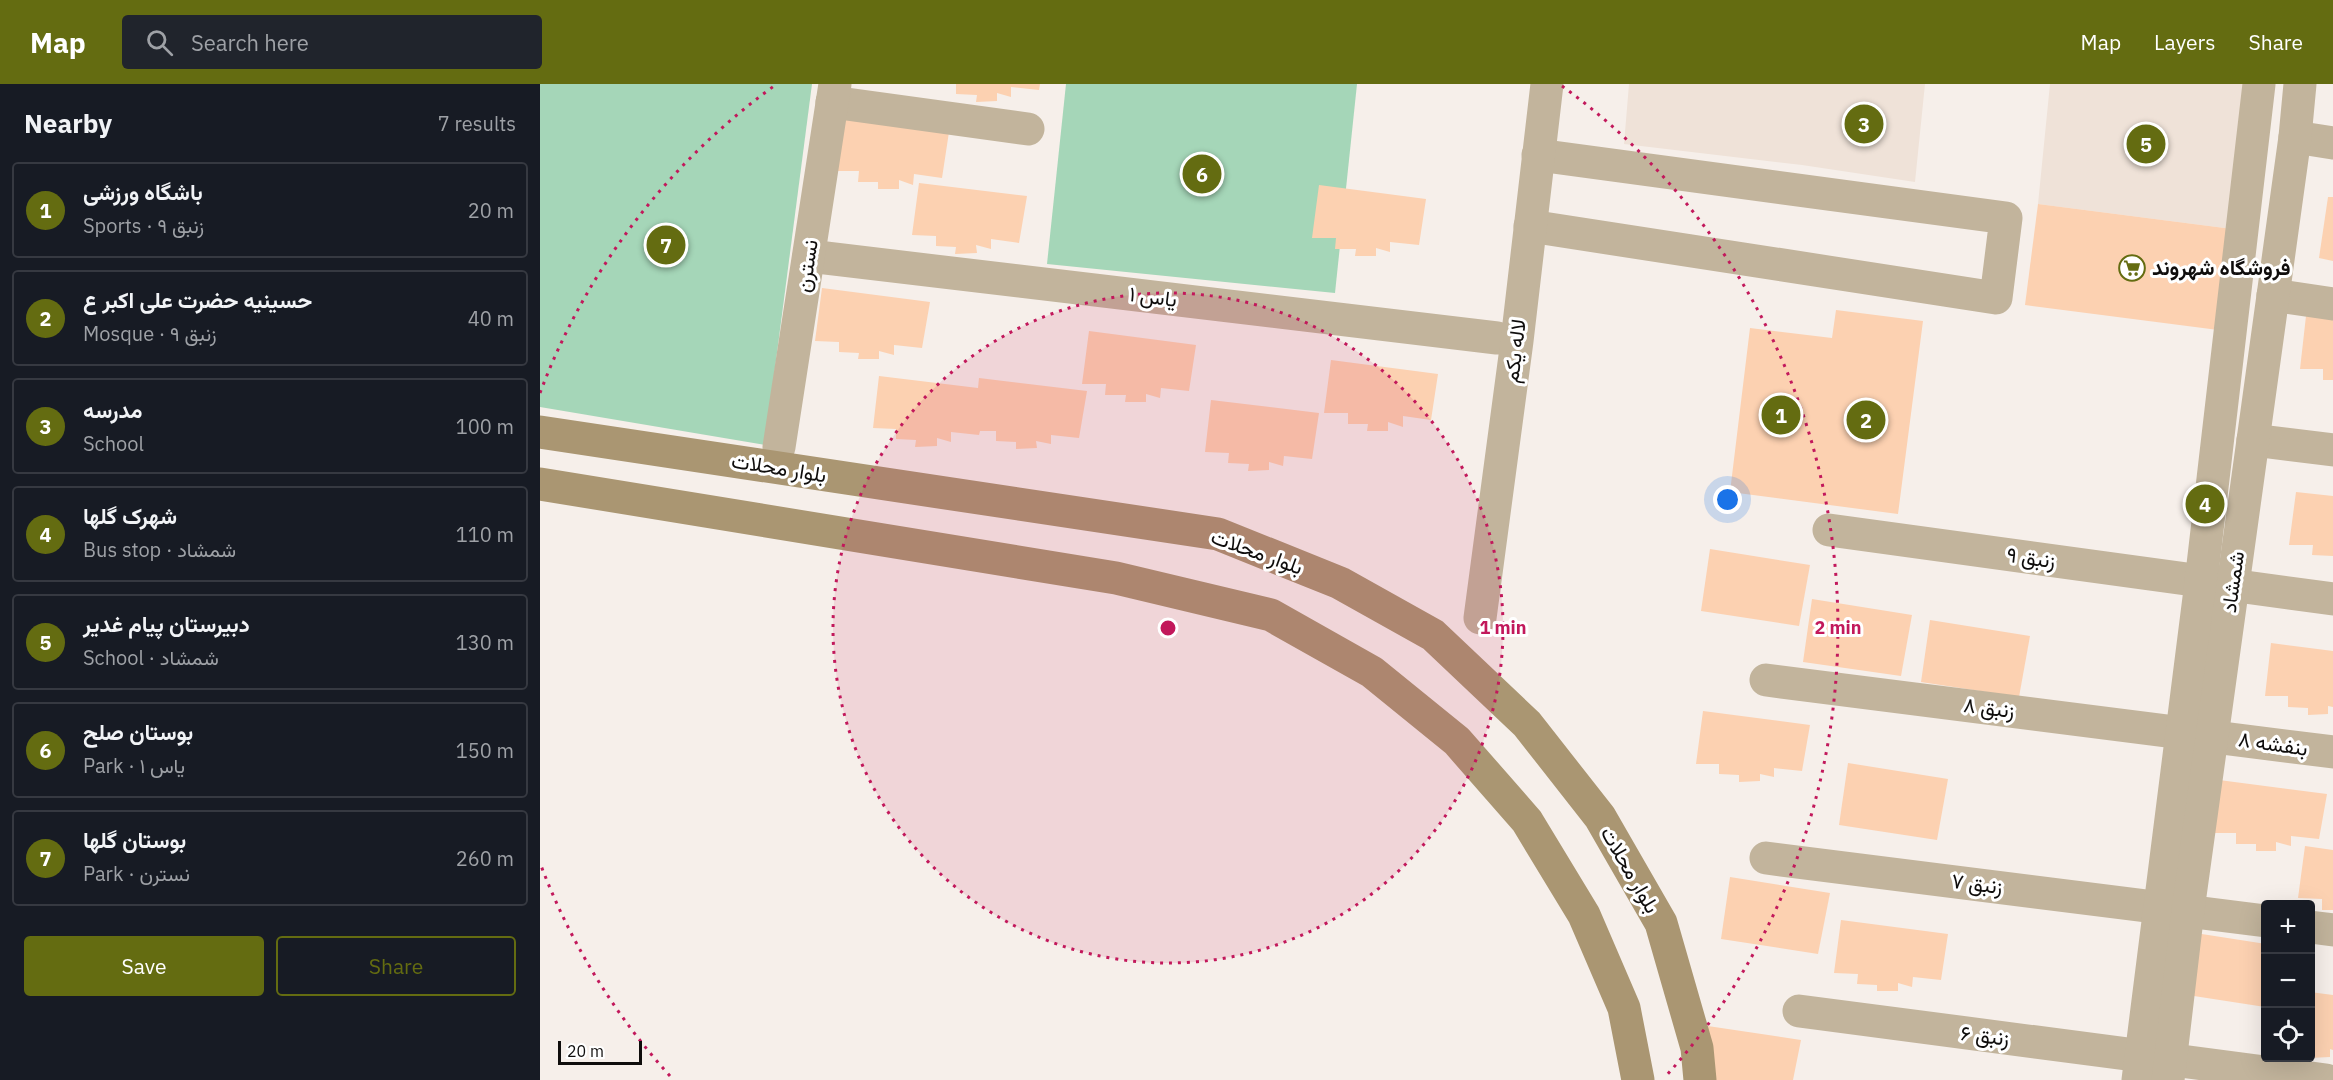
<!DOCTYPE html>
<meta charset="utf-8">
<style>
:root{--surface:#171b24;--page:#20242c;--text:#f1f3f6;--muted:#9ea1a6;--line:#363941;--accent:#646c11}
body{margin:0;font-family:"IBM Plex Sans",Vazirmatn,sans-serif;background:var(--page);color:var(--text)}
.controls{position:absolute;right:18px;bottom:18px;display:grid;overflow:hidden;border-radius:6px;box-shadow:0 6px 24px #0002}
.controls button{width:54px;height:54px;display:grid;place-items:center;padding:0;border:0;border-bottom:2px solid var(--line);background:var(--surface);color:var(--text);font:30px sans-serif}
.scale{position:absolute;left:18px;bottom:15px;width:84px;box-sizing:border-box;padding-left:6px;border:3px solid #0f0d0c;border-top:0;font-size:16px;line-height:21px;white-space:nowrap;color:#0f0d0c;-webkit-text-stroke:4px #fff;paint-order:stroke}
.you{position:absolute;left:1188px;top:416px;width:21px;height:21px;margin:-15px;border:4px solid #fff;border-radius:50%;background:#1a73e8;box-shadow:0 0 0 9px #1a73e833}
.badge{display:grid;place-items:center;width:39px;height:39px;border-radius:50%;background:var(--accent);color:#fff;font-size:20px;font-weight:700}
.pin{position:absolute;translate:-50% -50%;border:3px solid #fff;box-shadow:0 2px 6px #0006}
.list{margin:0;padding:0;list-style:none}
h2{display:flex;justify-content:space-between;align-items:center;height:78px;margin:0;padding:0 24px;font-size:26px}
h2 small{font-size:20px;font-weight:400;color:var(--muted)}
.list li{display:grid;grid-template-columns:39px 1fr auto;gap:18px;align-items:center;box-sizing:border-box;height:96px;margin:0 12px 12px;padding:0 12px;border:2px solid var(--line);border-radius:6px}
.list b{display:block;font-size:22px;white-space:nowrap}
.list p{margin:0;font-size:20px;white-space:nowrap;color:var(--muted)}
.list em{font-size:20px;font-style:normal;color:var(--muted)}
.actions{display:flex;gap:12px;padding:18px 24px}
.actions a{flex:1;padding:14px 0;border:2px solid var(--accent);border-radius:6px;text-align:center;font-size:21px;color:var(--accent)}
.actions .main{background:var(--accent);color:#fff}
.icon{flex:none;width:33px;height:33px;fill:none;stroke:currentColor;stroke-width:2;stroke-linecap:round;stroke-linejoin:round}
.map{position:relative;flex:none;width:1793px;height:996px;overflow:hidden}
header{display:flex;align-items:center;gap:36px;box-sizing:border-box;height:84px;padding:0 30px;background:var(--accent);color:#fff}
header strong{font-size:28px}
nav{display:flex;gap:33px;margin-inline-start:auto;font-size:21px}
.search{width:420px;height:54px;background:var(--page);display:flex;align-items:center;gap:15px;box-sizing:border-box;padding:0 21px;border-radius:6px;color:var(--muted);font-size:22px}
main{display:flex}
aside{flex:1;background:var(--surface)}
.map>svg:first-child{display:block}
.built{fill:#efe2d8}
.green{fill:#a5d6b8}
.building{fill:#fcd1b1}
.lines{fill:none;stroke-linecap:round;stroke-linejoin:round}
.minor{stroke:#c2b49c;stroke-width:33}
.secondary{stroke:#aa9672;stroke-width:33}
.ring{fill:none;stroke:#c2185b;stroke-width:3;stroke-dasharray:3 6}
.labels{text-anchor:middle;stroke-width:6;stroke-linejoin:round;paint-order:stroke}
.street-label{font-size:21px;fill:#0f0d0c;stroke:#fff}
.poi-label{font-size:21px;font-weight:bold;fill:#0f0d0c;stroke:#fff;text-anchor:start}
.centre{fill:#c2185b;stroke:#fff;stroke-width:3}
.ring-label{font-size:18px;text-anchor:middle;font-weight:bold;fill:#c2185b;stroke:#fff;stroke-width:6;stroke-linejoin:round;paint-order:stroke}
</style>
<header>
<strong>Map</strong>
<div class="search"><svg class="icon" aria-label="search" viewBox="0 0 24 24"><circle cx="10" cy="10" r="6"/><path d="M15 15l6 6"/></svg>Search here</div>
<nav><a>Map</a><a>Layers</a><a>Share</a></nav>
</header>
<main>
<aside>
<h2>Nearby<small>7 results</small></h2>
<ul class="list">
<li><span class="badge">1</span><div><b>باشگاه ورزشی</b><p>Sports · زنبق ۹</p></div><em>20 m</em></li>
<li><span class="badge">2</span><div><b>حسینیه حضرت علی اکبر ع</b><p>Mosque · زنبق ۹</p></div><em>40 m</em></li>
<li><span class="badge">3</span><div><b>مدرسه</b><p>School</p></div><em>100 m</em></li>
<li><span class="badge">4</span><div><b>شهرک گلها</b><p>Bus stop · شمشاد</p></div><em>110 m</em></li>
<li><span class="badge">5</span><div><b>دبیرستان پیام غدیر</b><p>School · شمشاد</p></div><em>130 m</em></li>
<li><span class="badge">6</span><div><b>بوستان صلح</b><p>Park · یاس ۱</p></div><em>150 m</em></li>
<li><span class="badge">7</span><div><b>بوستان گلها</b><p>Park · نسترن</p></div><em>260 m</em></li>
</ul>
<div class="actions"><a class="main">Save</a><a>Share</a></div>
</aside>
<div class="map">
<svg width="1793" height="996" viewBox="0 0 1793 996">
<rect width="100%" height="100%" fill="#f6efea"/>
<g class="built">
<polygon points="1089,0 1385,0 1375,98 1262,81 1084,60"/>
<polygon points="1510,0 1712,0 1700,146 1498,120"/>
</g>
<g class="green">
<polygon points="0,0 272,0 225,361 0,323"/>
<polygon points="526,0 817,0 795,209 507,180"/>
</g>
<g class="building">
<polygon points="416,0 500,0 499,6 471,3 471,13 457,9 457,17 436,18 437,11 416,10"/>
<polygon points="302,34 409,48 402,94 374,90 373,101 359,96 359,105 338,105 338,98 318,98 319,87 295,87"/>
<polygon points="379,99 487,112 479,159 451,155 451,165 436,161 437,169 415,170 416,163 396,162 396,152 372,151"/>
<polygon points="779,101 886,115 879,161 850,158 850,168 836,164 836,172 815,172 816,165 795,165 796,154 772,154"/>
<polygon points="1788,113 1793,113 1793,177 1779,174"/>
<polygon points="1498,120 1700,146 1686,247 1485,221"/>
<polygon points="282,204 390,218 382,264 354,261 354,271 339,267 339,275 318,275 319,269 299,268 299,258 275,257"/>
<polygon points="1296,226 1383,237 1358,430 1190,408 1210,244 1292,254"/>
<polygon points="1766,232 1793,235 1793,296 1783,296 1783,285 1760,285"/>
<polygon points="549,247 656,261 649,307 621,304 620,314 606,310 606,318 585,318 586,311 565,311 566,300 542,300"/>
<polygon points="791,276 898,290 891,336 863,332 863,343 848,338 848,347 827,347 828,340 808,340 808,329 784,329"/>
<polygon points="339,292 438,304 439,294 547,307 539,354 511,351 511,360 496,357 497,364 476,365 476,358 456,357 456,347 440,347 439,351 411,348 411,358 397,354 397,362 375,363 376,356 356,355 356,345 333,344"/>
<polygon points="671,316 779,329 772,375 744,372 743,382 729,378 729,386 708,387 709,380 688,379 689,369 665,368"/>
<polygon points="1756,408 1793,412 1793,472 1772,471 1773,461 1749,461"/>
<polygon points="1170,465 1270,481 1259,542 1161,527"/>
<polygon points="1272,515 1372,531 1361,592 1263,578"/>
<polygon points="1390,536 1490,552 1479,613 1381,598"/>
<polygon points="1731,559 1793,567 1793,623 1788,622 1788,630 1768,631 1768,624 1748,623 1748,612 1725,612"/>
<polygon points="1163,627 1270,641 1262,687 1234,684 1234,693 1220,690 1220,697 1199,698 1199,691 1179,690 1179,680 1156,680"/>
<polygon points="1308,679 1408,695 1397,756 1299,741"/>
<polygon points="1679,696 1787,710 1779,755 1751,752 1751,762 1736,758 1736,767 1716,767 1716,760 1696,760 1696,749 1673,749"/>
<polygon points="1765,762 1793,766 1793,826 1782,826 1782,815 1758,814"/>
<polygon points="1190,793 1290,809 1278,870 1181,855"/>
<polygon points="1301,836 1408,850 1401,896 1373,893 1372,903 1358,899 1358,907 1337,907 1337,901 1317,900 1318,890 1294,889"/>
<polygon points="1636,846 1726,860 1725,923 1628,908"/>
<polygon points="1770,908 1793,911 1793,966 1790,965 1790,973 1770,974"/>
<polygon points="1161,941 1261,956 1253,996 1167,996"/>
</g>
<g class="lines">
<g class="minor">
<polyline points="292,18 488,45"/>
<polyline points="1755,53 1793,59"/>
<polyline points="990,142 1456,214 1466,134 998,71"/>
<polyline points="269,172 957,254"/>
<polyline points="1733,211 1793,220"/>
<polyline points="1713,356 1793,366"/>
<polyline points="239,363 295,0"/>
<polyline points="1289,446 1793,515"/>
<polyline points="940,534 977,257 1007,0"/>
<polyline points="1226,596 1793,668"/>
<polyline points="1226,774 1726,837"/>
<polyline points="1770,843 1793,846"/>
<polyline points="1259,927 1786,996"/>
<polyline points="1598,996 1661,498 1719,0"/>
<polyline points="1628,996 1648,826 1755,53 1760,0"/>
</g>
<g class="secondary">
<polyline points="0,348 678,450 800,499 893,551 987,640 1060,733 1121,839 1157,964 1160,996"/>
<polyline points="0,400 576,494 731,531 832,588 917,657 987,737 1044,831 1084,924 1098,996"/>
</g>
</g>
<circle cx="628" cy="544" r="335" fill="#c2185b" fill-opacity=".12"/>
<g class="ring">
<circle cx="628" cy="544" r="335"/>
<path d="M130 992A670 670 0 0 1 0 779M0 309A670 670 0 0 1 234 2M1022 2A670 670 0 0 1 1126 992"/>
</g>
<defs>
<g id="supermarket-ring" transform="scale(1.35)"><circle r="9.5" fill="#fff" stroke="#646c11" stroke-width="1.5"/><path d="M-6-5.5h2.5l.6 2H6L4.5 2H-2.5L-4.4-4H-6ZM-1.5 3.2a1.3 1.3 0 1 0 .1 0ZM3 3.2a1.3 1.3 0 1 0 .1 0Z" fill="#646c11"/></g>
</defs>
<g fill-rule="evenodd">
<use href="#supermarket-ring" x="1592" y="184"/>
</g>
<g class="labels">
<g class="street-label">
<text transform="translate(267 182) rotate(-81)" y="7">نسترن</text>
<text transform="translate(613 213) rotate(7)" y="7">یاس ۱</text>
<text transform="translate(975 267) rotate(-83)" y="7">لاله یکم</text>
<text transform="translate(239 384) rotate(9)" y="7">بلوار محلات</text>
<text transform="translate(717 468) rotate(20)" y="7">بلوار محلات</text>
<text transform="translate(1491 474) rotate(8)" y="7">زنبق ۹</text>
<text transform="translate(1693 498) rotate(-82)" y="7">شمشاد</text>
<text transform="translate(1449 624) rotate(7)" y="7">زنبق ۸</text>
<text transform="translate(1733 660) rotate(8)" y="7">بنفشه ۸</text>
<text transform="translate(1090 786) rotate(60)" y="7">بلوار محلات</text>
<text transform="translate(1437 800) rotate(7)" y="7">زنبق ۷</text>
<text transform="translate(1445 952) rotate(7)" y="7">زنبق ۶</text>
</g>
<g class="poi-label">
<text x="1612" y="191">فروشگاه شهروند</text>
</g>
</g>
<circle cx="628" cy="544" r="9" class="centre"/>
<g class="ring-label">
<text x="963" y="550">1 min</text>
<text x="1298" y="550">2 min</text>
</g>
</svg>
<div class="controls">
<button>+</button>
<button>−</button>
<button><svg class="icon" aria-label="locate" viewBox="0 0 24 24"><circle cx="12" cy="12" r="6"/><path d="M12 2v4M12 18v4M2 12h4M18 12h4"/></svg></button>
</div>
<div class="scale">20 m</div>
<div class="you"></div>
<div class="pin badge" style="left:1241px;top:331px">1</div>
<div class="pin badge" style="left:1326px;top:336px">2</div>
<div class="pin badge" style="left:1324px;top:40px">3</div>
<div class="pin badge" style="left:1665px;top:420px">4</div>
<div class="pin badge" style="left:1606px;top:60px">5</div>
<div class="pin badge" style="left:662px;top:90px">6</div>
<div class="pin badge" style="left:126px;top:161px">7</div>
</div>
</main>
